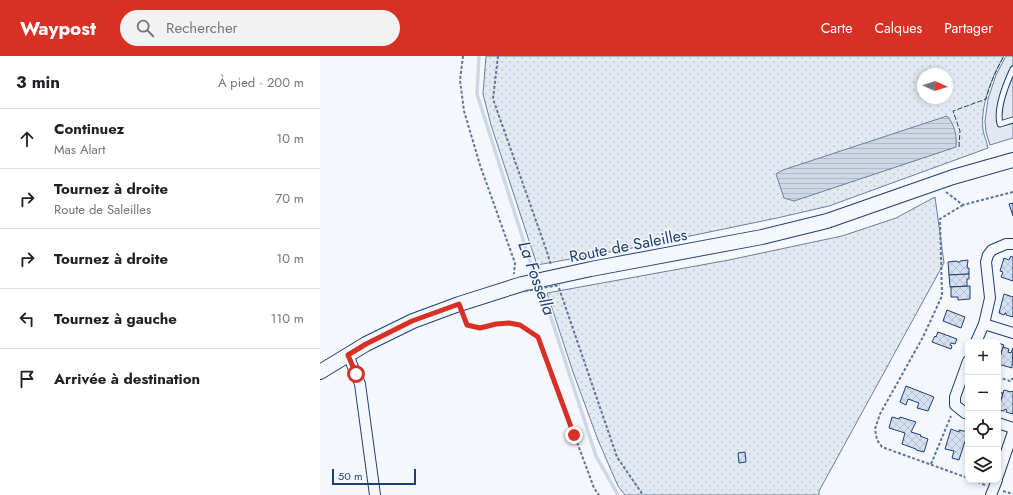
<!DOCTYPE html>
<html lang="fr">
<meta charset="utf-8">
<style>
:root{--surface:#fff;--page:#f2f2f2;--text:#202124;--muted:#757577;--line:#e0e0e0;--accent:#d93025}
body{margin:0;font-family:Jost,sans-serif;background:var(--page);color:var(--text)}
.controls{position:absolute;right:12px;bottom:12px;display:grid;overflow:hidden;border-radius:8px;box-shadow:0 2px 6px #0003}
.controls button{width:36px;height:36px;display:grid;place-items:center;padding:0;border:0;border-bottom:1px solid var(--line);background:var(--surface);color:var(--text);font:20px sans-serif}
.compass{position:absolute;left:597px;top:12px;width:36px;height:36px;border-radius:50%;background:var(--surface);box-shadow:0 2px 6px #0003;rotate:93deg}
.scale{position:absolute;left:12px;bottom:10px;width:84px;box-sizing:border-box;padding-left:4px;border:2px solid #1d3f73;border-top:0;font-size:11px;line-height:14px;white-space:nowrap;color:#1d3f73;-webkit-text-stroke:3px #f4f7fb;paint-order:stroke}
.stop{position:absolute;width:12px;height:12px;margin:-9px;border:3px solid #d93025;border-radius:50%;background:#fff}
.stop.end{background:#d93025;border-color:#fff;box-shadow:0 1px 4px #0008}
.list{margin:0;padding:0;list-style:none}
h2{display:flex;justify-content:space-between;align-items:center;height:52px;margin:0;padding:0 16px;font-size:17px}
h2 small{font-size:13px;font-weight:400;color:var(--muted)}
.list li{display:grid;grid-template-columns:26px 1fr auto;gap:12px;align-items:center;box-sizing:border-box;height:60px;padding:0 16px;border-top:1px solid var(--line)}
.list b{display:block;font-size:15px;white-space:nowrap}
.list p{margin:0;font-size:13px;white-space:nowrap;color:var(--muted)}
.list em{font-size:13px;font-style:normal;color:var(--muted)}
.icon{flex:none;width:22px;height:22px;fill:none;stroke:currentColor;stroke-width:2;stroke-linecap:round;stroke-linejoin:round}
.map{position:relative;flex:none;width:693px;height:439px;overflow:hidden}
header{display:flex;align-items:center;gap:24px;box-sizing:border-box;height:56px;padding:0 20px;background:var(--accent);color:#fff}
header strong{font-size:19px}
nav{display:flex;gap:22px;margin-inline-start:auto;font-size:14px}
.search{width:280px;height:36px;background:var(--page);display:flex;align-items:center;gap:10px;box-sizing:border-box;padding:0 14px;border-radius:22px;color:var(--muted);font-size:15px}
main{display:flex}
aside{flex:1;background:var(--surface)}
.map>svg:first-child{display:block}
.grass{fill:url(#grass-dots);stroke:#687fa3;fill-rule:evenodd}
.parking{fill:#e3e8f0;stroke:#687fa3}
.water{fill:url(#water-rules);stroke:#687fa3}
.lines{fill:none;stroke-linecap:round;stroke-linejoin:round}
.stream{stroke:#cfd7e4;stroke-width:3.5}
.building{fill:url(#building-cross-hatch);stroke:#1d3f73}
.service-casing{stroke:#1d3f73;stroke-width:7}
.minor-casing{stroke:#1d3f73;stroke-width:12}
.secondary-casing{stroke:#1d3f73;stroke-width:16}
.path{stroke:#5e769c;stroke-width:2;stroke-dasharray:3 2;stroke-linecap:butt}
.service{stroke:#f4f7fb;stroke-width:5}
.minor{stroke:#f4f7fb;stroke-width:10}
.secondary{stroke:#f4f7fb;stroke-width:14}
.path-bridge{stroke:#5e769c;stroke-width:2;stroke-dasharray:3 2;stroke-linecap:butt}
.fence{stroke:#1d3f73;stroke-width:1;stroke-dasharray:5 2;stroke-linecap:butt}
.route{stroke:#d93025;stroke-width:5}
.labels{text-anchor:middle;stroke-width:3;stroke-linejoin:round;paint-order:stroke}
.street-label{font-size:16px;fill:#1d3f73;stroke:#f4f7fb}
.water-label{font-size:17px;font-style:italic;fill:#1d3f73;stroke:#f4f7fb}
</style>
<header>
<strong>Waypost</strong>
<div class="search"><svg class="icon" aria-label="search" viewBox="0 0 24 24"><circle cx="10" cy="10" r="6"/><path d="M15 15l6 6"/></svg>Rechercher</div>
<nav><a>Carte</a><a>Calques</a><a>Partager</a></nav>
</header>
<main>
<aside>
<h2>3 min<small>À pied · 200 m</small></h2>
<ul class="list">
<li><svg class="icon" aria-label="ahead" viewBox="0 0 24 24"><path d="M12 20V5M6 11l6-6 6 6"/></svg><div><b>Continuez</b><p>Mas Alart</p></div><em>10 m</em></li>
<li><svg class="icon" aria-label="right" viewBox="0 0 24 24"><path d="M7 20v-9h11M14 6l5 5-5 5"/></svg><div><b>Tournez à droite</b><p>Route de Saleilles</p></div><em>70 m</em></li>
<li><svg class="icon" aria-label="right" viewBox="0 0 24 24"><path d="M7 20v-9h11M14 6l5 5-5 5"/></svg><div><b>Tournez à droite</b></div><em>10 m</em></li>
<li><svg class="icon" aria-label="left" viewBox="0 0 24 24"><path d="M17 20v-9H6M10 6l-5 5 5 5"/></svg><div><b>Tournez à gauche</b></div><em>110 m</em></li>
<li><svg class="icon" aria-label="arrive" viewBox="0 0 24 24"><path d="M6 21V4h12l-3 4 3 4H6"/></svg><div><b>Arrivée à destination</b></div></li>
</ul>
</aside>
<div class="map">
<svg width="693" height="439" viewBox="0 0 693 439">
<defs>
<pattern id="grass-dots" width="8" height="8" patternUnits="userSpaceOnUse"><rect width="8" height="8" fill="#e3e9f0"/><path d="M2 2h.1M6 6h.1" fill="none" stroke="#c2c9d1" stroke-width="1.8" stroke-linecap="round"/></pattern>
<pattern id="water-rules" width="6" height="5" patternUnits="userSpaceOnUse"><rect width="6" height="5" fill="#cfd7e4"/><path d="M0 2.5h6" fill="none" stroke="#b1bac7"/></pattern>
<pattern id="building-cross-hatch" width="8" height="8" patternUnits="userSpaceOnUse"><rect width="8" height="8" fill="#d5e0f0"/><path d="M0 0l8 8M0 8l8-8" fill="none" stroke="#b6c1d1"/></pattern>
</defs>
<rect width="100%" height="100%" fill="#f4f7fb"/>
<g class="grass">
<path d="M166 0H684C672 20 660 50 663 74 664 80 667 86 668 92L509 150 457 162 312 192 217 209 171 69 163 38ZM603 18H627V42H603Z"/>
<polygon points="615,141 624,207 499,435 499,439 305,439 298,430 278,384 253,316 227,237 409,204 522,180 576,162"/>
</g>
<polygon class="parking" points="686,0 693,0 693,82 670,89 666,76 665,65 668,43 676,19"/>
<path class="water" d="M627 60C635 69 637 80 636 91L474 145 464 142 456 118 463 114Z"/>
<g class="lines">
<g class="stream">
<polyline points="159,0 157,38 215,221"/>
<polyline points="218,227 223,237 276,400 298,439"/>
</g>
</g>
<g class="building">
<polygon points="693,147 693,160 689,148"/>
<polygon points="691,200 693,201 693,225 681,221 683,216 680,215 684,202 689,204"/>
<polygon points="648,204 647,212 649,212 649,218 629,219 628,206 637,205 637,206 640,206 640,205"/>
<polygon points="649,218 649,223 647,223 647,230 630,231 629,219"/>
<polygon points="650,230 650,243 638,244 638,241 631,241 631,231"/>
<polygon points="684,238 693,241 693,261 686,259 686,257 685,257 684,259 679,257"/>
<polygon points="627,254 645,261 641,272 623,265"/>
<polygon points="618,276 637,283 635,288 631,287 630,289 632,290 631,293 612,286 615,280 616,281"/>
<polygon points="678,287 684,289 678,307"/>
<polygon points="683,291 689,293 688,296 691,297 693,292 692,312 678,308"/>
<polygon points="586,330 614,341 608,355 597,352 599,347 588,343 586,349 580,346"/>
<polygon points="684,334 691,336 692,335 693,336 693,358 686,356 687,354 685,353 684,355 678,354"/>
<polygon points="678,336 683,337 678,354"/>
<polygon points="572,361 579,363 580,361 596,366 591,376 601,379 600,380 608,383 604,396 596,394 596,393 582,388 585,377 569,372"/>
<polygon points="631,373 639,376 639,374 648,376 639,404 632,402 634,395 625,393"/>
<polygon points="425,396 426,406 419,407 418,397"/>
</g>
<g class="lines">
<g class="service-casing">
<path id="service" d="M693 13C686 28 676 52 680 68L693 64"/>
</g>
<g class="minor-casing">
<g id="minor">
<polyline points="664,268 693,277"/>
<polyline points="656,286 664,268 670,242 666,206 668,199 672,194 686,188 693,188"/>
<polyline points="28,299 40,328 55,439"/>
<polyline points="648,305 635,341 635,349 645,357 648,358"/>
<polyline points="678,367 693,372"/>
<polyline points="678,420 693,376"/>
<polyline points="671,439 677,424"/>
</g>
</g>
<g class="secondary-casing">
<polyline id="secondary" points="0,316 46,288 93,265 139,248 202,228 271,213 442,181 507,165 633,121 693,104"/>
</g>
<g class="path">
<polyline points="143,0 140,24 144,55 160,109 195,207 194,218"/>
<polyline points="178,0 173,43 226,193 231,209"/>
<polyline points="626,136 643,149 693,136"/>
<polyline points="643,149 620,163 622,240 603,281 560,358 555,373 557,384 562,391 648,422"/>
<polyline points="239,232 297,401 323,439"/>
<polyline points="143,258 147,269 160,272 176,268 189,267 200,269 218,281 274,432 279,439"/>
<polyline points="678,321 690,325 691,323 693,323"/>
<polyline points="611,408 631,360"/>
<polyline points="653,424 665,429"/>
<polyline points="683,435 693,438"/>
</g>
<use href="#service" class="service"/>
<use href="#minor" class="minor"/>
<use href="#secondary" class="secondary"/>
<polyline class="path-bridge" points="205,235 240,229"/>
<path class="fence" d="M639 91 640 75 633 55 666 43C670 28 676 14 684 0"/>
</g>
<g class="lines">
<polyline class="route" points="36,318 28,299 46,288 92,265 139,248 147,269 160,272 176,268 189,267 200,269 218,281 254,379"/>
</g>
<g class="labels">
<g class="street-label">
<text transform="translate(308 189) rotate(-11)" y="6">Route de Saleilles</text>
</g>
<g class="water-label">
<text transform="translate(217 222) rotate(70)" y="6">La Fossella</text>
</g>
</g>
</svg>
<div class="controls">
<button>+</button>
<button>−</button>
<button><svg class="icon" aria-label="locate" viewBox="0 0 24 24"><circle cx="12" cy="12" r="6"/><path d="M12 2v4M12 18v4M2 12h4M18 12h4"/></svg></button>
<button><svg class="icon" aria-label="layers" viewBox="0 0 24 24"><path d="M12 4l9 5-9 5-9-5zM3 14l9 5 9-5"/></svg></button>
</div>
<svg class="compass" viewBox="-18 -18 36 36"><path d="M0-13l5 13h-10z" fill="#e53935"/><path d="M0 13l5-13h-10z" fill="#757577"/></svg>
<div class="scale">50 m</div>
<div class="stop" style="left:36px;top:318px"></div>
<div class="stop end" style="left:254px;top:379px"></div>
</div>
</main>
